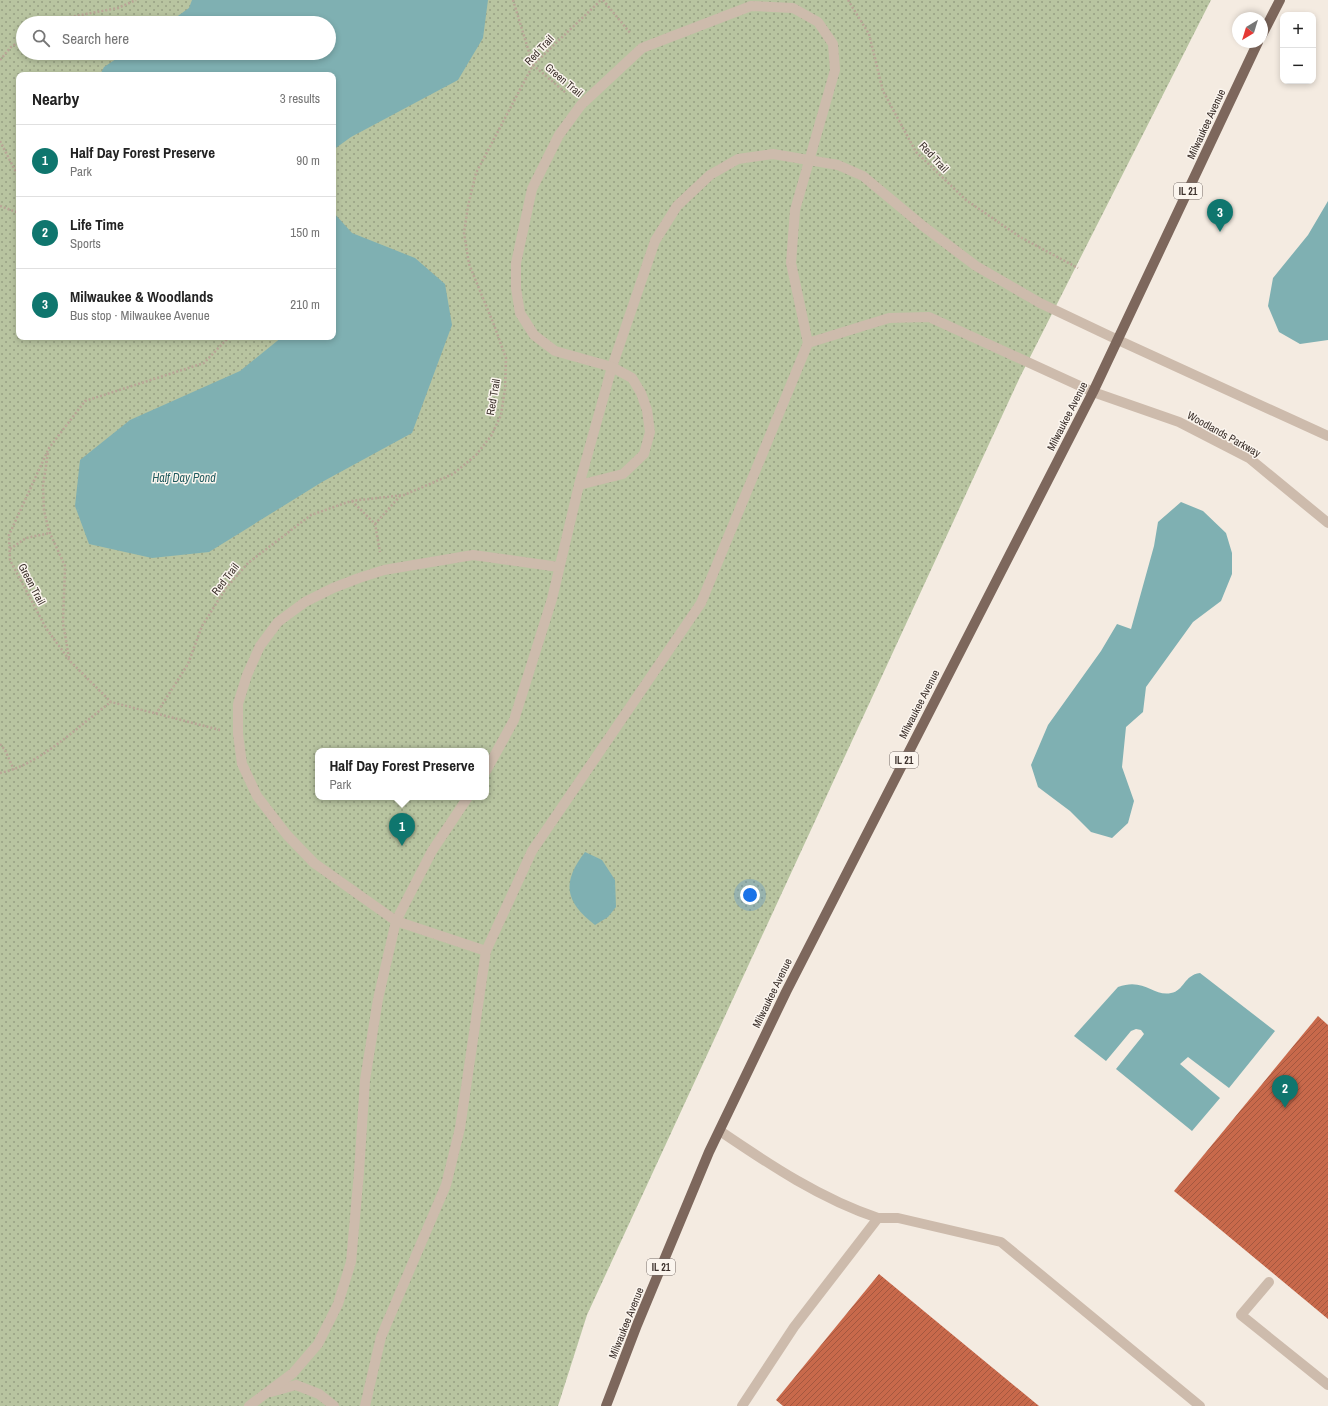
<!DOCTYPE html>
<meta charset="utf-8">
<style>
:root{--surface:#fff;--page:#f6f6f6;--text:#222;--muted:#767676;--line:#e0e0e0;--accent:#0f766e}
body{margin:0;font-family:"Archivo Narrow",sans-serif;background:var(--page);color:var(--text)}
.controls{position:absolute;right:12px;top:12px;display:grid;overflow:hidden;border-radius:8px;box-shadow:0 2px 6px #0003}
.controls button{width:36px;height:36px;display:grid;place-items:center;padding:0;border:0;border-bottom:1px solid var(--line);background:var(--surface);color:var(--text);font:20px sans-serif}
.compass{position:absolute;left:1232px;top:12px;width:36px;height:36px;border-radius:50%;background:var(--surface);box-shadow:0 2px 6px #0003;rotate:218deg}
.you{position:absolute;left:750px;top:895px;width:14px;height:14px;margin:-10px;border:3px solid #fff;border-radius:50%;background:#1a73e8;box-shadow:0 0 0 6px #1a73e833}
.badge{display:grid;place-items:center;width:26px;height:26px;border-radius:50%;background:var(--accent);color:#fff;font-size:13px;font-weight:700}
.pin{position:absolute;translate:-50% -33px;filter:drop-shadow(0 1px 2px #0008)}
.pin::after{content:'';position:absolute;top:21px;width:14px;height:12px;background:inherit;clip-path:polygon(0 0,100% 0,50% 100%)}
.popup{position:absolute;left:315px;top:748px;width:174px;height:52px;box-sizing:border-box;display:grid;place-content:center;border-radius:8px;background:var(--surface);filter:drop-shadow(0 1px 3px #0005);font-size:13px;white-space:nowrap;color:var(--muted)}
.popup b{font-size:15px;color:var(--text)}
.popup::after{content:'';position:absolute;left:50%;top:100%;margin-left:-8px;border:8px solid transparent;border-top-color:var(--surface)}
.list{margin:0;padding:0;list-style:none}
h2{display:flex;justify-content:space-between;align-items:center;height:52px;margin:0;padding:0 16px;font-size:17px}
h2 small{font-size:13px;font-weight:400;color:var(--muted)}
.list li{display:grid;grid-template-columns:26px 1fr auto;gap:12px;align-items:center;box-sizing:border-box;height:72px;padding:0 16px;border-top:1px solid var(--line)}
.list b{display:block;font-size:15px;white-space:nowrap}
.list p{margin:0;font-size:13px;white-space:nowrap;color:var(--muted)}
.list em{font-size:13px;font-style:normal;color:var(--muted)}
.icon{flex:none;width:22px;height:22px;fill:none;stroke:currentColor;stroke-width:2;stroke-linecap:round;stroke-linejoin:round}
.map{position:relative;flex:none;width:1328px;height:1406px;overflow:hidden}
.search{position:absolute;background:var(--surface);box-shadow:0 2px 6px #0003;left:16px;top:16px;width:320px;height:44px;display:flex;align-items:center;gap:10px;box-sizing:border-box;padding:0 14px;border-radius:22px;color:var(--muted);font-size:15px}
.panel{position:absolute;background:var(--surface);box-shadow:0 2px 6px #0003;left:16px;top:72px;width:320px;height:268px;border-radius:8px}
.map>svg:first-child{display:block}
.park{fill:url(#park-dots);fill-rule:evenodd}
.water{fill:#7fb0b2}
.building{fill:url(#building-hatch)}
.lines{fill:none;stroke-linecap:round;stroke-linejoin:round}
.path{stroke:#b9a596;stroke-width:2.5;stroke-dasharray:2 2;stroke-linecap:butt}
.service{stroke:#cdbbac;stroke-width:10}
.tertiary{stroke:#cdbbac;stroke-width:10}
.primary{stroke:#7d675c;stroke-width:10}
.labels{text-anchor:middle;stroke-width:3;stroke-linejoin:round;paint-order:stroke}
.shield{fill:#fbf5ee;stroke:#756b66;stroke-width:1}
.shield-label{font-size:10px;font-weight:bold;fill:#3b302b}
.street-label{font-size:11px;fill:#3b302b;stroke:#fbf5ee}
.water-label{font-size:12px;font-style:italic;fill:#1f5a5e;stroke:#fbf5ee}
</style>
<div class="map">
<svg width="1328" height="1406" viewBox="0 0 1328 1406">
<defs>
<pattern id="park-dots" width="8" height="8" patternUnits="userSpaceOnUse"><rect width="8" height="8" fill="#b8c4a0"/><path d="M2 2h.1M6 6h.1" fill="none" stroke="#97a083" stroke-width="1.8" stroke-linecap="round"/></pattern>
<pattern id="building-hatch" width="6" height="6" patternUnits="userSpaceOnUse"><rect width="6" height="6" fill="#c8694b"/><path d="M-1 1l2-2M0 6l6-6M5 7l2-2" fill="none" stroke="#a4573f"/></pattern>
</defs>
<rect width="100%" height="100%" fill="#f4ebe1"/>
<path class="park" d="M0 0H1211L1020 377 587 1315 558 1406H0ZM23 23H329V53H23ZM19 75H333V337H19ZM318 751H486V797H318Z"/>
<g class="water">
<polygon points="192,0 488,0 483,38 458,80 351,137 333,150 333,75 100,75 104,67 125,53 329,53 329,23 168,23 189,8"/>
<polygon points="1328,201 1328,340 1300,344 1279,332 1268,306 1273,278 1308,235"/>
<polygon points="333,212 352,233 415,258 445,284 452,325 412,433 322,482 209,552 152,558 89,544 75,506 80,460 130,420 240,371 282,337 333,337"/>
<polygon points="1181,502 1203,511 1226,533 1232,553 1232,574 1221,601 1193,622 1146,687 1143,712 1126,727 1122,767 1134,801 1128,823 1112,838 1091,832 1070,811 1038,787 1031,765 1048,725 1101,651 1117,624 1131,629 1154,546 1158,522"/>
<path d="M585 852 602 860 615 880 616 907 608 917 595 925C564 901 562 882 585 852Z"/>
<path d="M1200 973 1275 1031 1229 1088 1188 1057 1180 1064 1220 1098 1192 1131 1116 1069 1141 1038 1144 1034 1141 1030 1136 1029 1131 1031 1106 1061 1074 1036 1118 987C1144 977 1154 997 1171 993 1184 991 1184 975 1200 973Z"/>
</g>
<g class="building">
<polygon points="1318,1016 1328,1025 1328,1319 1174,1191"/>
<polygon points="879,1274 1039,1406 783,1406 776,1400"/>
</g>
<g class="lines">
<g class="path">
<polyline points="513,0 533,65 566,93"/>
<polyline points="603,0 631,34"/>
<polyline points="848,0 869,34 883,91 916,152 966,200 1020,237 1078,268"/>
<polyline points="51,23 59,19 118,8 136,0"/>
<polyline points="0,60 11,47 23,39"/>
<polyline points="0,141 19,178"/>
<polyline points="0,206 19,213"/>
<polyline points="48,453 43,485 44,511 49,531 65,566 63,623 69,658"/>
<polyline points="352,501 375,524 380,552"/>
<polyline points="375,524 400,496"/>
<polyline points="10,549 26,538 50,533"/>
<polyline points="156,714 188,664 202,626 226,588 248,563 311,515 351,501 404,495 453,474 476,455 491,436 501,415 505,389 506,358 494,325 469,264 464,233 468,206 476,173 533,65 601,0"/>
<polyline points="220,730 111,702 70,661 46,628 10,560 9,535 49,448 85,401 204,363 229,337"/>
<polyline points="0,744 5,750 14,770"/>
<path d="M0 773C40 765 78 726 111 702"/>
</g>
<g class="service">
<polyline points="808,343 889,318 929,317 1093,392"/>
<polyline points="486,771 514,720 552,599 579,485 612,367 655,241 677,206 710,175 738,159 773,154 838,165 863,176 923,226 976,266 1040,303 1118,340"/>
<polyline points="486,951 396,921 314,863 287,835 257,796 242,764 238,734 238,704 247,675 260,646 278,622 305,602 333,588 359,578 384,570 473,555 559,567"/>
<path d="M720 1131C770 1165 821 1199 878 1218"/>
<polyline points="1269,1282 1241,1315 1328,1385"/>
<polyline points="271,1392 296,1385 319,1394 334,1406"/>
<polyline points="249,1406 293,1373 318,1344 338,1304 351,1262 359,1172 365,1080 378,999 396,921 432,851 468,797"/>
<polyline points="365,1406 381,1337 446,1185 460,1128 486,951 532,851 701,603 808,343 791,263 795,210 835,70 833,44 818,22 793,8 751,6 642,48 581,105 559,135 532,189 516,263 516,288 520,313 534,335 555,351 612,367 632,378 641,393 647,410 650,432 644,454 623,474 579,485"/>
<polyline points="742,1406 794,1327 878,1218 898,1218 1001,1242 1200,1406"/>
</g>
<g class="tertiary">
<polyline points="1118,340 1328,436"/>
<polyline points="1093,392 1179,422 1249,458 1328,523"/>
</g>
<g class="primary">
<polyline points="1262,35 1280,0"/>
<polyline points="606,1406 637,1325 709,1152 786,992 1093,392 1258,42"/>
</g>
</g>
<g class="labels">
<g class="shield">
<rect x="1174" y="183" width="28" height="16" rx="3"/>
<rect x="890" y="752" width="28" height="16" rx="3"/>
<rect x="647" y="1259" width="28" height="16" rx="3"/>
</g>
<g class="shield-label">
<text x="1188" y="195">IL 21</text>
<text x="904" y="764">IL 21</text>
<text x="661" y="1271">IL 21</text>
</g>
<g class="street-label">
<text transform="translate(539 50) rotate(-47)" y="4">Red Trail</text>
<text transform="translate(564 80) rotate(40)" y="4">Green Trail</text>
<text transform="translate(1206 124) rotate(-65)" y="4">Milwaukee Avenue</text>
<text transform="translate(934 157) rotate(47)" y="4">Red Trail</text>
<text transform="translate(493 397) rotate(-80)" y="4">Red Trail</text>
<text transform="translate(1067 416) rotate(-63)" y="4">Milwaukee Avenue</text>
<text transform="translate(1224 434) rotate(29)" y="4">Woodlands Parkway</text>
<text transform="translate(225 579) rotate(-52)" y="4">Red Trail</text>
<text transform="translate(32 584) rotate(62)" y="4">Green Trail</text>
<text transform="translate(919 704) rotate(-63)" y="4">Milwaukee Avenue</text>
<text transform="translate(772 993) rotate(-64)" y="4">Milwaukee Avenue</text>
<text transform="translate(626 1323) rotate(-68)" y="4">Milwaukee Avenue</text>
</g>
<g class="water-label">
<text x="184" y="482">Half Day Pond</text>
</g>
</g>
</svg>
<div class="controls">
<button>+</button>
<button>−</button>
</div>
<svg class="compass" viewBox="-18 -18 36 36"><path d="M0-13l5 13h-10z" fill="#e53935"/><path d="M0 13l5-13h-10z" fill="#767676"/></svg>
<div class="you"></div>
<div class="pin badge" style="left:402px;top:846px">1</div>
<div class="popup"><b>Half Day Forest Preserve</b>Park</div>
<div class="pin badge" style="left:1285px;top:1108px">2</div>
<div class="pin badge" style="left:1220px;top:232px">3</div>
<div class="search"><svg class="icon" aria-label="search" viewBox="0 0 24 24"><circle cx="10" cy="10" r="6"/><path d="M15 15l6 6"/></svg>Search here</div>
<section class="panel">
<h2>Nearby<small>3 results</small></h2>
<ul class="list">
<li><span class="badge">1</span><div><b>Half Day Forest Preserve</b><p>Park</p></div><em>90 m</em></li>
<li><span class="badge">2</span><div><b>Life Time</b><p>Sports</p></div><em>150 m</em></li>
<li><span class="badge">3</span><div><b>Milwaukee &amp; Woodlands</b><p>Bus stop · Milwaukee Avenue</p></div><em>210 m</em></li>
</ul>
</section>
</div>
